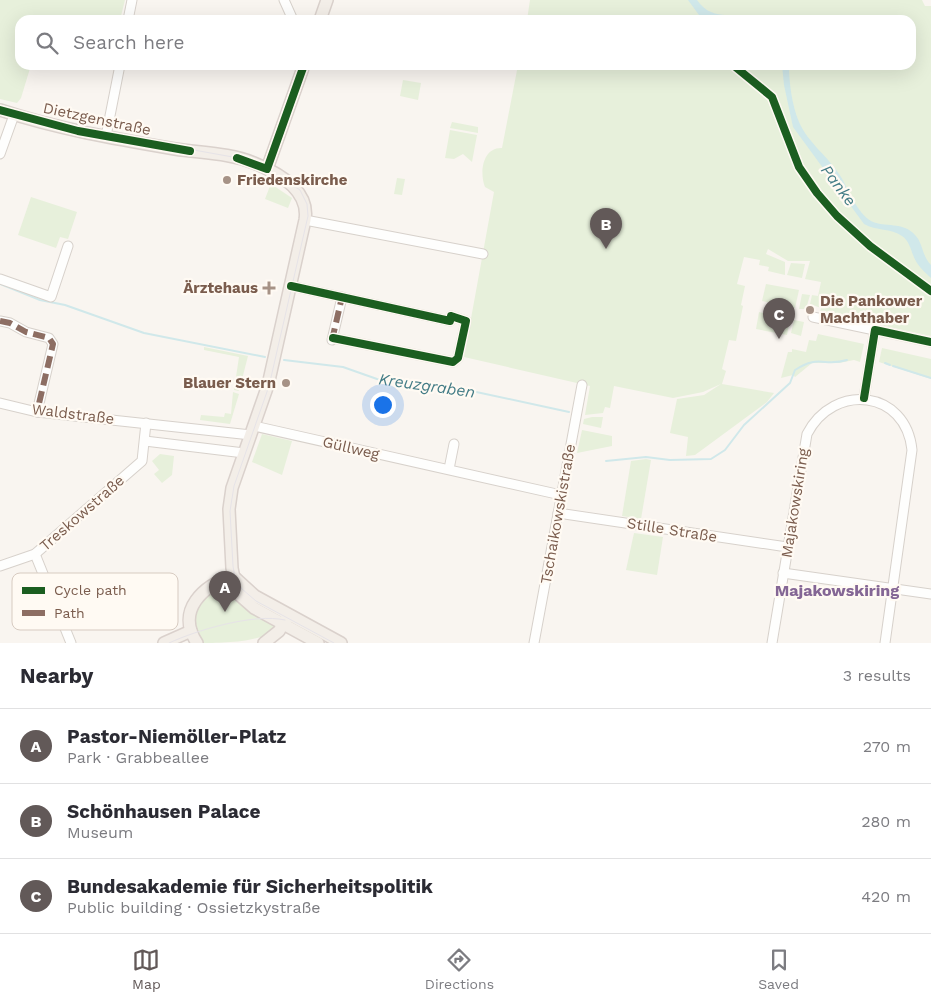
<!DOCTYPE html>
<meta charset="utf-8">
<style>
:root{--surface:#fff;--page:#f2f2f3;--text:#2b2b33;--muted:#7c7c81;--line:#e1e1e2;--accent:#625958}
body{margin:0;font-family:"Work Sans",sans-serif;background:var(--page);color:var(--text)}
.you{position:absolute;left:382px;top:404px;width:18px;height:18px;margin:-12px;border:4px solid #fff;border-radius:50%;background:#1a73e8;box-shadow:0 0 0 8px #1a73e833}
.badge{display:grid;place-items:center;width:32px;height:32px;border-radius:50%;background:var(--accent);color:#fff;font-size:16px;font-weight:700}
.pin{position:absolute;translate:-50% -41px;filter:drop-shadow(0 1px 2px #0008)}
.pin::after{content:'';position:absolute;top:26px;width:18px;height:15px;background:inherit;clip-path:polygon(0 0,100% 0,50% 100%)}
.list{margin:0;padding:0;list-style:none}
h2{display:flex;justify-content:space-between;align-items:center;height:65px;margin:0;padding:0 20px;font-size:21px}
h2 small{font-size:16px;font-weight:400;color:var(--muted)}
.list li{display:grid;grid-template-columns:32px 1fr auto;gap:15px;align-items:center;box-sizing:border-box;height:75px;padding:0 20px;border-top:1px solid var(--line)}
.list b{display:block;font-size:19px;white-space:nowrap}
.list p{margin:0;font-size:16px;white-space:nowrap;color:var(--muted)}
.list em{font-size:16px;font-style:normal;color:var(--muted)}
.icon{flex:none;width:28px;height:28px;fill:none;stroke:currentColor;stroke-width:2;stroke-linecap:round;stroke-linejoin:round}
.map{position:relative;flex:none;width:931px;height:643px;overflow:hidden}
.search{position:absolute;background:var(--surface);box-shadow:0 5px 20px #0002;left:15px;right:15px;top:15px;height:55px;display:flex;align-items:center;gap:12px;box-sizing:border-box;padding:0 18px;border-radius:15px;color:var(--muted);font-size:19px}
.sheet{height:290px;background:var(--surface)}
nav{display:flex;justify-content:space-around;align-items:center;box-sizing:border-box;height:70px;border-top:1px solid var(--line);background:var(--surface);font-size:14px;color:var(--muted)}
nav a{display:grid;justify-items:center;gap:2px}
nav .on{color:var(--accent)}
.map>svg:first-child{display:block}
.green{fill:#e7f0db}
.water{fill:#d0e8ea}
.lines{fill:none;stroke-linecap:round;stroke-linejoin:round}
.stream{stroke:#d0e8ea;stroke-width:2}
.minor-casing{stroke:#d7d1cb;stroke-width:11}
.major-casing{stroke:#dad1cc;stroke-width:14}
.minor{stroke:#fefefd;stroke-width:9}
.major{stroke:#f3eee8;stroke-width:11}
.tram{stroke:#e6e3e7;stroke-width:1}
.quiet{stroke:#8d6e63;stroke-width:6;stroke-dasharray:12 6;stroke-linecap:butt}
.cycleway-casing{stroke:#fffaf3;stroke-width:11}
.cycleway{stroke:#1b5e20;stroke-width:8}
.poi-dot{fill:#a69286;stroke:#fffaf3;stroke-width:2}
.labels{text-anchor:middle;stroke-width:4.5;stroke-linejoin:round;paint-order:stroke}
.street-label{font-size:15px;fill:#7a5c4d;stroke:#fffaf3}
.poi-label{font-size:15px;font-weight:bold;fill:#7a5c4d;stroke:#fffaf3;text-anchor:start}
.water-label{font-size:16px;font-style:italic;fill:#437c86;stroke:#fffaf3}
.neighbourhood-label{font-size:16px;font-weight:bold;fill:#846695;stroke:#fffaf3}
.key{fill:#fffaf3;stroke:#d7cbc1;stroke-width:1}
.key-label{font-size:14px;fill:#7a5c4d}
</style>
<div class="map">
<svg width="931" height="643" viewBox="0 0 931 643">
<rect width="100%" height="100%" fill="#f9f5f0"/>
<g class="green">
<polygon points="0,0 125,0 120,20 20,20 20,65 31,65 21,98 17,103 0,99"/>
<path d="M530 0H922L925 6H931V336L820 312 821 308 810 304 812 295 818 296 821 282 805 279 810 261H788L768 249 766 254 785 262V275L768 271 769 267 759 265 760 260 744 257 737 284 745 286 741 305 743 306 736 341 729 340 722 369 726 371 722 384 774 393 767 402 695 455 686 456 688 437 670 433 677 399 704 395 721 384 703 392 673 398 614 386 610 408 605 407 603 413 585 415 590 386 464 357 494 192 485 187C479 172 483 147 502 148L518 65H911V20H527Z"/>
<polygon points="403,80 421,83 418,100 400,96"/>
<polygon points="452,122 478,127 478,133 450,128"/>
<polygon points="450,130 477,135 472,162 463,154 454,159 445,158"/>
<polygon points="397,178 405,179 402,195 394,194"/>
<polygon points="265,180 292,198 288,208 265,199 270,186 263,184"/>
<polygon points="31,197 77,212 68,239 60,237 56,248 18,235"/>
<polygon points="791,263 805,264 802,278 787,275"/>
<polygon points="766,284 799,290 795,308 762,301"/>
<polygon points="802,294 810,295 806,309 799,309"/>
<polygon points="759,312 790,320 787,335 756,329"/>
<polygon points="794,320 804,322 801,336 791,333"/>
<polygon points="818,334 864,344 860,362 854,360 839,363 812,363 795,377 793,375 781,378 788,352 792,352 792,349 806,352 809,340 816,341"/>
<polygon points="204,347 248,356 239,391 234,390 239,357 204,350"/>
<polygon points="882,348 931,359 931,379 879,362"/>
<polygon points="233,392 239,394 230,424 200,420 201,415 224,417 225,413 231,414"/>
<polygon points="592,417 603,417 601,428 583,424 584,419"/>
<polygon points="582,430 612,436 612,446 577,453"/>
<polygon points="262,434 292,441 282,475 252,462"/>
<polygon points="160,454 174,456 172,475 162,483 154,474 159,470 152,461"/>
<polygon points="646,459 651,460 641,519 622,516 631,461"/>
<polygon points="634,533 663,537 657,575 626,570"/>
<path d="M229 583 233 593 275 624C273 643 220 643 202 643 194 630 190 607 203 595 209 589 221 586 229 583Z"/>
</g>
<g class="water">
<path d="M688 0H697C713 24 738 10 762 20H708L699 15Z"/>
<path d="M782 65H789C789 83 792 105 799 122 808 143 829 157 841 177 849 190 857 213 871 221 885 228 903 221 915 235 923 243 922 256 931 265V278C926 273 921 269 917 263 911 254 911 242 902 236 891 228 876 231 864 224L793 127 784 85Z"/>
</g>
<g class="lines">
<g class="stream">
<polyline points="0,284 40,300 65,305 144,333 265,357"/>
<polyline points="284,360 343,367 377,379 437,388 467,390 569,412"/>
<polyline points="885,363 890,365"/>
<polyline points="893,366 931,378"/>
<path d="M606 461 646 457 670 460 711 459 725 450 744 425 790 383 795 370C819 354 824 367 847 360"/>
</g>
<g class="minor-casing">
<g id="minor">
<polyline points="284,0 293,20"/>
<polyline points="128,20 132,0"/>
<polyline points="106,136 120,65"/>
<polyline points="0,154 14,115"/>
<polyline points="305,220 483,254"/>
<polyline points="0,279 51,297 68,246"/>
<polyline points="291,286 450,321 451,316 466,321 458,358 453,362 333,338"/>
<polyline points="813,317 931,342"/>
<polyline points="0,321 10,323 26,332 49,338 53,344 37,412"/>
<polyline points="332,340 342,297"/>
<polyline points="864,398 875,330"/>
<polyline points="0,403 37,412 251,435"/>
<polyline points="254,426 561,495"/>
<polyline points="145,441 244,453"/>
<polyline points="449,469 454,444"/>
<polyline points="558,513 787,547"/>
<polyline points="35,554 71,643"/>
<polyline points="0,566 35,554 142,461 146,423"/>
<polyline points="783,573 931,594"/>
<polyline points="534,643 582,385"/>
<path d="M772 643 807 434C834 382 906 390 912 450L885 643"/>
</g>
</g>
<g class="major-casing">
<g id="major">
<polyline points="320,20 327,0"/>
<path d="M0 110C57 129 116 139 175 149 201 153 230 153 254 163 279 173 310 190 305 220L268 385 232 488 229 509 232 568 237 593 254 608 318 643"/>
<polyline points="267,169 304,65"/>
<polyline points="233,576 255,596 341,643"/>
<polyline points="164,643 191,631"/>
<path d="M197 643C175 610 204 585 233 576"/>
<polyline points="264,643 279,631 286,619"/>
</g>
</g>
<use href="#minor" class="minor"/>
<use href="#major" class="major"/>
<g class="tram">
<polyline points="0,108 77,129 255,161 300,190 307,204 308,216 269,386 234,486 230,511 233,566 235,578 242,589 256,601 334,643"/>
<path d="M169 643C197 630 254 613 285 620"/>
</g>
<g class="quiet">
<polyline points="0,321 10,323 26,332 49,338 53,344 37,412"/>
<polyline points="332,340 342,297"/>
</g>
<g class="cycleway-casing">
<g id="cycleway">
<polyline points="733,65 772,97 799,167 817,193 837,216 870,246 931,291"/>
<polyline points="0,110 78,131 190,151"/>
<polyline points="237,158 267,169 304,65"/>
<polyline points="291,286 450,321 451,316 466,321 458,358 453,362 333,338"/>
<polyline points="864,398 875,330 931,342"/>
</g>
</g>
<use href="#cycleway" class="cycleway"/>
</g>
<g class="poi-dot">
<circle cx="227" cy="180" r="5"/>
<path d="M266.5 280.5h5v5h5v5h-5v5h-5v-5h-5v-5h5z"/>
<circle cx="810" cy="310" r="5"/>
<circle cx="286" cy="383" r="5"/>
</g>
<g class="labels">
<g class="street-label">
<text transform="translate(97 119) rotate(12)" y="5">Dietzgenstraße</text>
<text transform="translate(73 414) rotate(7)" y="5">Waldstraße</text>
<text transform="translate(351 448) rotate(13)" y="5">Güllweg</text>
<text transform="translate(795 503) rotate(-81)" y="5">Majakowskiring</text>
<text transform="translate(82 513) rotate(-41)" y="5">Treskowstraße</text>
<text transform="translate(558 514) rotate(-80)" y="5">Tschaikowskistraße</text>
<text transform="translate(672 530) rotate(9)" y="5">Stille Straße</text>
</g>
<g class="poi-label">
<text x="237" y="185">Friedenskirche</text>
<text x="258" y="293" text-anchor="end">Ärztehaus</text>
<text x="820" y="306">Die Pankower<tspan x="820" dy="17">Machthaber</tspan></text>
<text x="276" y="388" text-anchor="end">Blauer Stern</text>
</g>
<g class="water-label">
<text transform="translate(839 185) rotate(53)" y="6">Panke</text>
<text transform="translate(427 385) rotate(8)" y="6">Kreuzgraben</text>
</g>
<g class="neighbourhood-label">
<text x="837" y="596">Majakowskiring</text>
</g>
</g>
<rect x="12" y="573" width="166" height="57" rx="8" class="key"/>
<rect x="22" y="587" width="23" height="7" fill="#1b5e20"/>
<rect x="22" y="610" width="23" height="6" fill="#8d6e63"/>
<g class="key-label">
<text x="54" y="595">Cycle path</text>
<text x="54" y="618">Path</text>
</g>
</svg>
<div class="you"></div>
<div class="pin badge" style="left:225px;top:612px">A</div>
<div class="pin badge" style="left:606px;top:249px">B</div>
<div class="pin badge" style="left:779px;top:339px">C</div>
<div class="search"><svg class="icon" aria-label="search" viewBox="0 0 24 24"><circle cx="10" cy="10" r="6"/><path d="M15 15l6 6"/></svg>Search here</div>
</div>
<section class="sheet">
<h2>Nearby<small>3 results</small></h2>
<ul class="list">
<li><span class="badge">A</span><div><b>Pastor-Niemöller-Platz</b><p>Park · Grabbeallee</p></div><em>270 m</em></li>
<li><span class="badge">B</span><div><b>Schönhausen Palace</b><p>Museum</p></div><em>280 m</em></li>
<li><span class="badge">C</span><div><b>Bundesakademie für Sicherheitspolitik</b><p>Public building · Ossietzkystraße</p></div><em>420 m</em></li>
</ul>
</section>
<nav>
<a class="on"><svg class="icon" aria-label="map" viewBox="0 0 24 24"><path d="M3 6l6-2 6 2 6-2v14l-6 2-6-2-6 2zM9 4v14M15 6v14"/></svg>Map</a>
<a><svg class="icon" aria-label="directions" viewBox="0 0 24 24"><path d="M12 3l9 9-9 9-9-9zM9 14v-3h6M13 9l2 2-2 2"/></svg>Directions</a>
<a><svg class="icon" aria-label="saved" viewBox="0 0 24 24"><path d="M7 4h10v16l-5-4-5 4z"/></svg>Saved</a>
</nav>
